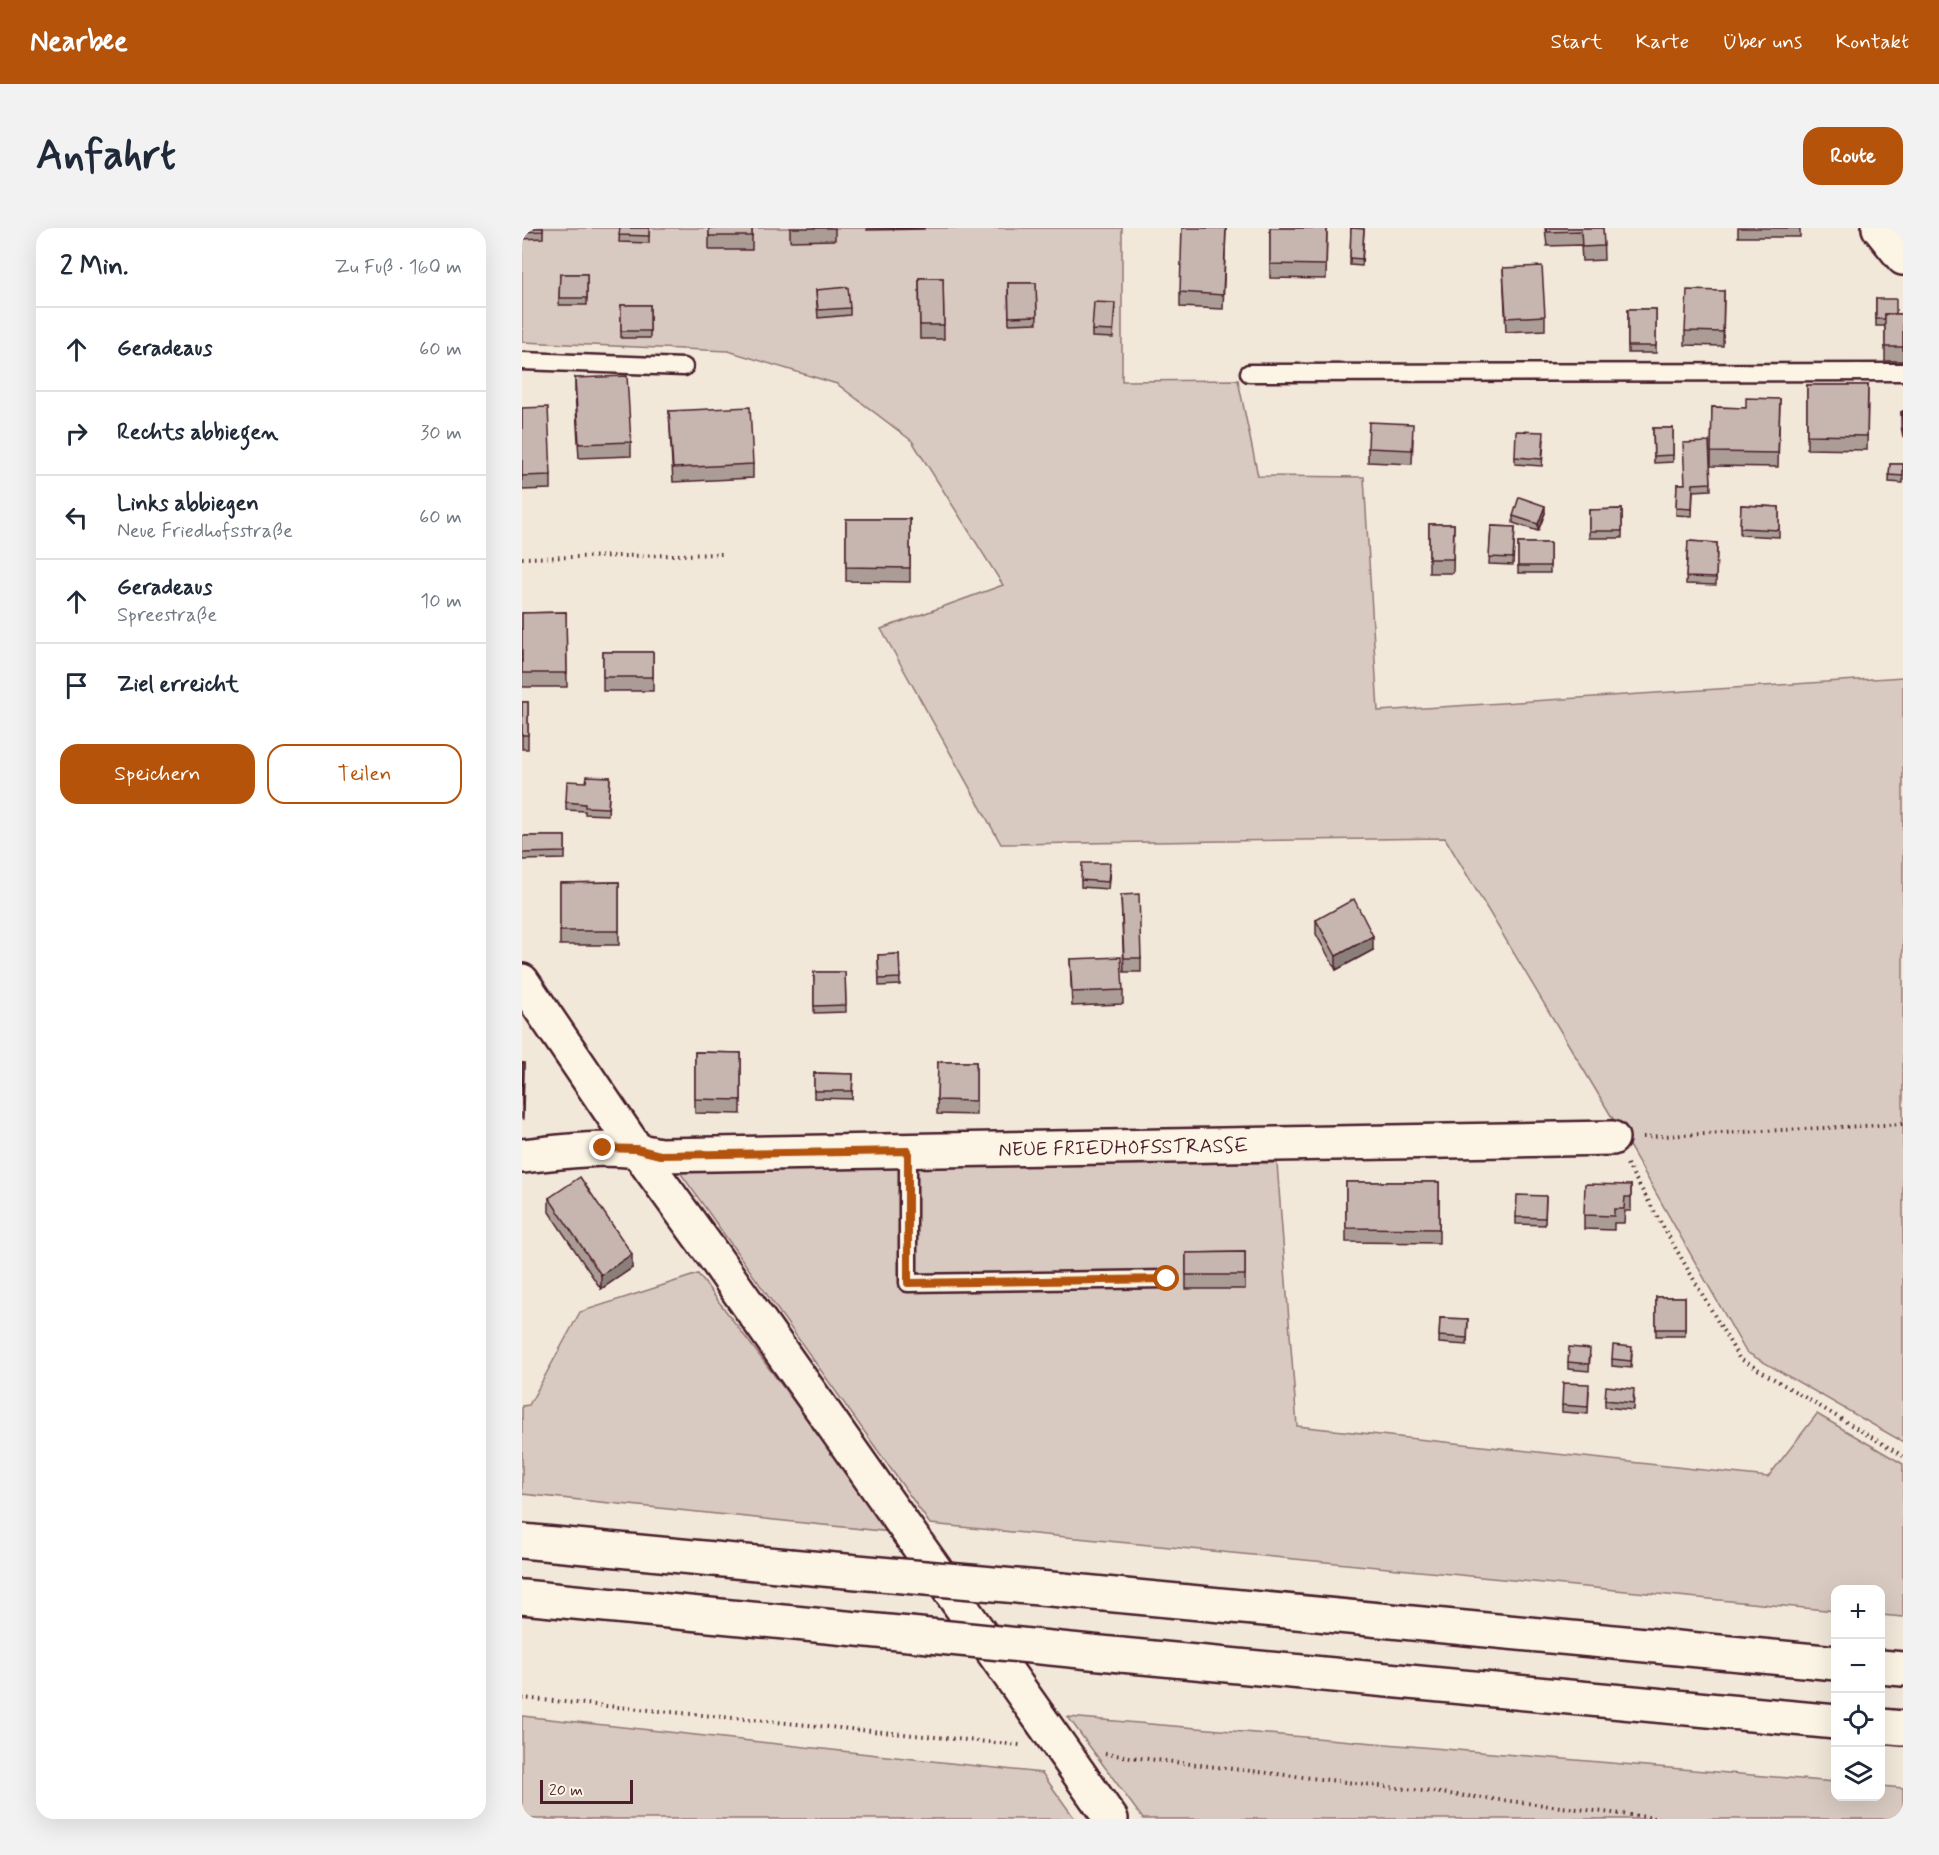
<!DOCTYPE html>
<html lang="de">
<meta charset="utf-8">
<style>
:root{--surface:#fff;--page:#f2f2f3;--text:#1f2937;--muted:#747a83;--line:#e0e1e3;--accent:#b45309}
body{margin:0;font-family:Mynerve,sans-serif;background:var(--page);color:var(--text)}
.controls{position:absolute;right:18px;bottom:18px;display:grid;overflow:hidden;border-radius:12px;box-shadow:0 6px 24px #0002}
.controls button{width:54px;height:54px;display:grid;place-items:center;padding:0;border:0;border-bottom:2px solid var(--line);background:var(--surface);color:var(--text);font:30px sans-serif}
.scale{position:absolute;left:18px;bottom:15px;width:93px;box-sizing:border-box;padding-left:6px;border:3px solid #4a1f2b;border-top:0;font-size:16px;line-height:21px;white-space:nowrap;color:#4a1f2b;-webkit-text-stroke:4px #fcf5e5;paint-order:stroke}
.stop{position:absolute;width:18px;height:18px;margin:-14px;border:4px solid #b45309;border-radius:50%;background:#fff}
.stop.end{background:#b45309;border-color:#fff;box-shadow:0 2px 6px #0008}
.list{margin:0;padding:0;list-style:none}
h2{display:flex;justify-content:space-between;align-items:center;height:78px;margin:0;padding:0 24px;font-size:26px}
h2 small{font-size:20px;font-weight:400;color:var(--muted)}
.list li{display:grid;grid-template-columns:39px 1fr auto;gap:18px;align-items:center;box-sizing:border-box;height:84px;padding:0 24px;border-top:2px solid var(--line)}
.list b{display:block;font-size:22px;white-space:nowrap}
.list p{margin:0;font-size:20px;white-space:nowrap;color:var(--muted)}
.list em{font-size:20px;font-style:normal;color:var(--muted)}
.actions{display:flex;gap:12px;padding:18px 24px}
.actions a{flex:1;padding:14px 0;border:2px solid var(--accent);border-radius:18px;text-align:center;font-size:21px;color:var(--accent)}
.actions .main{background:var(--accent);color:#fff}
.icon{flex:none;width:33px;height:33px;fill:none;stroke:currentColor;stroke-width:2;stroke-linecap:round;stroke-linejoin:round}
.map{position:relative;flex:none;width:1381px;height:1591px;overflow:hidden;border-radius:18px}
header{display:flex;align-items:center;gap:36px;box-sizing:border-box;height:84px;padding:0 30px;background:var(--accent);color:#fff}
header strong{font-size:28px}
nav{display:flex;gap:33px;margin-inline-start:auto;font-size:21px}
.intro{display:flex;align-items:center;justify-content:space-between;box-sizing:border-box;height:144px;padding:0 36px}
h1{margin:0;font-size:42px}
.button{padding:15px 27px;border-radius:18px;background:var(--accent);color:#fff;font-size:21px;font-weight:700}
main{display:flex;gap:36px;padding:0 36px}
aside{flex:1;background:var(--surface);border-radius:18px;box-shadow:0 6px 24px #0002}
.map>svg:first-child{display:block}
.green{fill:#d8cac0;stroke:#917476;stroke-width:1.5}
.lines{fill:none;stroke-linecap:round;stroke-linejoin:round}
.service-casing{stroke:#4a1f2b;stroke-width:21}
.minor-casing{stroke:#4a1f2b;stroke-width:38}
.tertiary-casing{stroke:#4a1f2b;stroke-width:38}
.motorway-casing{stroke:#4a1f2b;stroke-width:38}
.path{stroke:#4a1f2b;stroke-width:4;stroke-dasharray:1.5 4.5;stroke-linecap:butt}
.service{stroke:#fcf5e5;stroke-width:16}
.minor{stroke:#fcf5e5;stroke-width:33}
.tertiary{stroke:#fcf5e5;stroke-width:33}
.motorway{stroke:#fcf5e5;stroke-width:33}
.motorway-bridge-casing{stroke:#4a1f2b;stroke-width:38;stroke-linecap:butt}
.motorway-bridge{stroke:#fcf5e5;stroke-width:33}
.wall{fill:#ab9d96;stroke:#4a1f2b;stroke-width:1.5}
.shaded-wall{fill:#8b7f7a;stroke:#4a1f2b;stroke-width:1.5}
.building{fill:#c7b6af;stroke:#4a1f2b;stroke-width:1.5}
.route{stroke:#b45309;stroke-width:8}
.labels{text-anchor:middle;stroke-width:4.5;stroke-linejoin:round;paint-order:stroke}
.street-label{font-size:20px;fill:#4a1f2b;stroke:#fcf5e5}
</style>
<header>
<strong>Nearbee</strong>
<nav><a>Start</a><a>Karte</a><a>Über uns</a><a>Kontakt</a></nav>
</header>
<div class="intro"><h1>Anfahrt</h1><a class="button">Route</a></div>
<main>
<aside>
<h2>2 Min.<small>Zu Fuß · 160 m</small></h2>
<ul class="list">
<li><svg class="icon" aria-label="ahead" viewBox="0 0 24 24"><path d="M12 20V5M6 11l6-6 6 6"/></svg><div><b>Geradeaus</b></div><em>60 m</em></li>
<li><svg class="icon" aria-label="right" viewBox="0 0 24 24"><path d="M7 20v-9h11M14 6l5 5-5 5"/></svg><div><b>Rechts abbiegen</b></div><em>30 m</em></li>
<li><svg class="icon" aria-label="left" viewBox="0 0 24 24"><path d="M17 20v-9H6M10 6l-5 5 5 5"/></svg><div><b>Links abbiegen</b><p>Neue Friedhofsstraße</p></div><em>60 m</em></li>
<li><svg class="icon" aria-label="ahead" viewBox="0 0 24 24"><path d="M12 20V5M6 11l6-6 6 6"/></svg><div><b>Geradeaus</b><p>Spreestraße</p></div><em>10 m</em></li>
<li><svg class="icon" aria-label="arrive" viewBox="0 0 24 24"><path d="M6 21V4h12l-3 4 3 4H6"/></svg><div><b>Ziel erreicht</b></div></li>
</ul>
<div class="actions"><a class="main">Speichern</a><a>Teilen</a></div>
</aside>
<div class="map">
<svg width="1381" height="1591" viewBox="0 0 1381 1591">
<rect width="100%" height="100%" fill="#f1e8da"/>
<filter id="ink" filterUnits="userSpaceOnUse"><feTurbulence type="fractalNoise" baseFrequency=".0167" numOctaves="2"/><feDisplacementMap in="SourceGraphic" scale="12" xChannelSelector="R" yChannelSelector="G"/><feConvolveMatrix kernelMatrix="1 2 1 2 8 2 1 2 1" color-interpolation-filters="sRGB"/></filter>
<g filter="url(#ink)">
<g class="green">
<polygon points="0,0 600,0 600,153 716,152 736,248 842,249 856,483 1381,449 1381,1214 1224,1124 1109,921 923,610 479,616 359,401 481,357 390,213 315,156 206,123 0,114"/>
<polygon points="150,933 755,935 775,1198 1246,1249 1295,1186 1381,1236 1381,1389 1359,1387 1358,1362 1314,1362 1313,1383 408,1296"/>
<polygon points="176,1046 370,1304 0,1266 0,1178 7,1177 58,1084"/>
<polygon points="0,1488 520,1545 553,1591 0,1591"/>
<polygon points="546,1489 1313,1554 1314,1568 1358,1568 1359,1558 1381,1560 1381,1591 621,1591"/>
</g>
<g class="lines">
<g class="service-casing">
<g id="service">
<polyline points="0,133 162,139"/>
<polyline points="727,145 1381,144"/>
<polyline points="386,923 386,1055 645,1051"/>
</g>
</g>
<g class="minor-casing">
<g id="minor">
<polyline points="1357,0 1381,30"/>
<path id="s1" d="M0 928C47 923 92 916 138 927L1090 910"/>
</g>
</g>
<g class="tertiary-casing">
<polyline id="tertiary" points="0,753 114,921 191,1027 589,1591"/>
</g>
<g class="motorway-casing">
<g id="motorway">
<polyline points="0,1313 267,1338"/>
<polyline points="540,1362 1314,1435"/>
<polyline points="0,1369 387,1406"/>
<polyline points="599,1427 1314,1494"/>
<polyline points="1358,1439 1381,1441"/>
<polyline points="1358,1498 1381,1500"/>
</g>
</g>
<g class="path">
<polyline points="0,330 201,326"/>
<polyline points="1121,909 1381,896"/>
<polyline points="1105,936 1217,1130 1381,1228"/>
<polyline points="0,1470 498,1517"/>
<polyline points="583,1526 1142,1591"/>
</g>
<use href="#service" class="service"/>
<use href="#minor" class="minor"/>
<use href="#tertiary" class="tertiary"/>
<use href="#motorway" class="motorway"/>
<g class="motorway-bridge-casing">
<g id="motorway-bridge">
<polyline points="267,1338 540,1362"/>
<polyline points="387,1406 599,1427"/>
</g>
</g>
<use href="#motorway-bridge" class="motorway-bridge"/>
</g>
<g class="wall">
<polygon points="0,0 21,0 21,10 0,11"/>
<polygon points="98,0 127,0 127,15 97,14"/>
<rect x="187" y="0" width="43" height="22"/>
<polygon points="268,0 313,0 313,12 268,13"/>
<polygon points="345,0 402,0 402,1 345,2"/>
<polygon points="704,0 701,81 658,79 658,64"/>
<polygon points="748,0 805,0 804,51 748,50"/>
<polygon points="829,0 842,1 840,38 828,37"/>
<polygon points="1023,0 1081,0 1082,32 1060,33 1059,17 1025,18"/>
<rect x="1216" y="0" width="62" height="9"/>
<polygon points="981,40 1023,88 1023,102 984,104"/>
<polygon points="38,46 65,46 65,77 37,77"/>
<polygon points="397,50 421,50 422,111 398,111"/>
<polygon points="486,55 514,55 515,95 487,96"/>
<polygon points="294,62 328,80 328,87 296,90"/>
<polygon points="1202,63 1201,118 1163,117 1163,103"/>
<polygon points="1354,71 1374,86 1381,86 1381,133 1363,133 1363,98 1354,98"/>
<rect x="99" y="77" width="29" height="33"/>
<rect x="1106" y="81" width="28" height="44"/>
<polygon points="593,82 591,110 570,109 570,102"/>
<polygon points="53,150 109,214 109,228 57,230 53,164"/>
<polygon points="1285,157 1346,157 1345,222 1285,221"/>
<polygon points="1258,171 1256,239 1189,238 1190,179 1224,180"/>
<polygon points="0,180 29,247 29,261 0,262"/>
<polygon points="147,183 231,236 231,250 151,254"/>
<polygon points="1381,183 1381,209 1379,198 1379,184"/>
<polygon points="1131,200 1151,200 1151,234 1132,235"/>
<polygon points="891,211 890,236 846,234 846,220"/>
<polygon points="1022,212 1020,238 993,236 993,229"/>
<polygon points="1187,214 1189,262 1171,263 1170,288 1154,287 1155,256 1163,256"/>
<polygon points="1368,236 1381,236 1381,255 1367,254"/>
<polygon points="1219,277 1257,279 1257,309 1218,307"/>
<polygon points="1100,281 1100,310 1067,310 1067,282"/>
<polygon points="1023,285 1016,303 991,295 991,288"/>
<polygon points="324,291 388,291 388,354 324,353"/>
<polygon points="907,296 932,296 931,345 907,345"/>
<polygon points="969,298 993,299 991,337 967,336"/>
<polygon points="1166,313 1195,315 1194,357 1164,356"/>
<rect x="996" y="315" width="32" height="30"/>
<polygon points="44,384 45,459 0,459 0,385"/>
<rect x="81" y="424" width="50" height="39"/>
<rect x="0" y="474" width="6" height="47"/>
<polygon points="88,549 86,587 63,586 63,583 44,582 44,574"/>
<polygon points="0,608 43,608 43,631 0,632"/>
<polygon points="588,642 586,661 559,659 559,652"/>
<polygon points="97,654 97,717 38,717 38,655"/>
<polygon points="599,667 619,730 619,744 602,744"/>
<polygon points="794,692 851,722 814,742 794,706"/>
<polygon points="377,726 378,757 357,758 356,727"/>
<polygon points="548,731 601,762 601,776 550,778"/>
<polygon points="292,744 323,744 324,784 292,785"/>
<polygon points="173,824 219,825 219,886 173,885"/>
<polygon points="416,834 454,834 454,887 415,886"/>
<polygon points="0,835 2,835 1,891 0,891"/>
<polygon points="292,845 331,846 330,871 292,870"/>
<polygon points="824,954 917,954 917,1015 824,1014"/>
<polygon points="1109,957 1109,983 1103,983 1102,995 1092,995 1092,1002 1062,1001 1062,987"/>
<polygon points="1024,968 1023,997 994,996 994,989"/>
<polygon points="27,970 110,1040 79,1061 27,984"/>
<polygon points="723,1024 723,1061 664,1061 664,1025"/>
<rect x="1134" y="1069" width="29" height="39"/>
<polygon points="918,1090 946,1091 945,1117 917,1115"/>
<polygon points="1110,1126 1109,1140 1090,1138 1090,1131"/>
<polygon points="1068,1128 1067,1143 1046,1141 1046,1134"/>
<polygon points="1067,1163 1066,1186 1040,1184 1040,1177"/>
<polygon points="1112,1168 1111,1182 1083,1179 1083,1172"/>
</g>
<g class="shaded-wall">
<polygon points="1023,278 1023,285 1016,303 1016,296"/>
<polygon points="851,708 851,722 814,742 814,728"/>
<polygon points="110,1026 110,1040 79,1061 79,1047"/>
</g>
<g class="building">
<polygon points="0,0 21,0 21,3 0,4"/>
<polygon points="98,0 127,0 127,8 97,7"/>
<rect x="187" y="0" width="43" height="8"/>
<polygon points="660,0 704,0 701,67 658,64"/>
<polygon points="748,0 805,0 804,37 748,36"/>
<polygon points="829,0 842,1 840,31 828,30"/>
<polygon points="1024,0 1081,0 1082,18 1060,19 1059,3 1025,4"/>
<polygon points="1020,38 1023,88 984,90 981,40"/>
<polygon points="38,46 65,46 65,70 37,70"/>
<polygon points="397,50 421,50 422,97 398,97"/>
<polygon points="486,55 514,55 515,88 487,89"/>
<polygon points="326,59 328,80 296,82 294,62"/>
<polygon points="1165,62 1202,63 1201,104 1163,103"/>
<polygon points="1354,71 1374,71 1374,86 1363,86 1363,91 1354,91"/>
<polygon points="572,74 593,75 591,103 570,102"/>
<rect x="99" y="77" width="29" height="26"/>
<rect x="1106" y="81" width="28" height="37"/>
<rect x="1363" y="86" width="18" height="33"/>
<polygon points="105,148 109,214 57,216 53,150"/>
<polygon points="1285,157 1346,157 1345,208 1285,207"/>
<polygon points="1224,170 1258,171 1256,225 1189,224 1190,179 1224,180"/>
<polygon points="26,179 29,247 0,248 0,180"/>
<polygon points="228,179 231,236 151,240 147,183"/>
<polygon points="1381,183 1381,195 1379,184"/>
<polygon points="847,194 891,196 890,222 846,220"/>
<polygon points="1131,200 1151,200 1151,227 1132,228"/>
<polygon points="994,203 1022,204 1020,231 993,229"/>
<polygon points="1187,214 1189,255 1171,256 1170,281 1154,280 1155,256 1163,256 1161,215"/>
<polygon points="1368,236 1381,236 1381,248 1367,247"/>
<polygon points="997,269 1023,278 1016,296 991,288"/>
<polygon points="1219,277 1257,279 1257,302 1218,300"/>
<polygon points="1100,281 1100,303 1067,303 1067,282"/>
<polygon points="324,291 388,291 388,340 324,339"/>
<polygon points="907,296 932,296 931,331 907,331"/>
<polygon points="969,298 993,299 991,330 967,329"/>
<polygon points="1166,313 1195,315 1194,350 1164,349"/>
<rect x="996" y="315" width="32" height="23"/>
<polygon points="44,384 45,445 0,445 0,385"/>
<rect x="81" y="424" width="50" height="25"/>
<rect x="0" y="474" width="6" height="33"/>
<polygon points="65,548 88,549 86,580 63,579 63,576 44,574 45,553 64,554"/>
<polygon points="0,608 43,608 43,624 0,625"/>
<polygon points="560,635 588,635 586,654 559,652"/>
<polygon points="97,654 97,703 38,703 38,655"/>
<polygon points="617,666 619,730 602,730 599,667"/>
<polygon points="832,671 851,708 814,728 794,692"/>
<polygon points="377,726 378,750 357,751 356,727"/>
<polygon points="599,729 601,762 550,764 548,731"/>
<polygon points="292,744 323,744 324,777 292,778"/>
<polygon points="173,824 219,825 219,872 173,871"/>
<polygon points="416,834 454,834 454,873 415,872"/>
<polygon points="0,835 2,835 1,877 0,877"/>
<polygon points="292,845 331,846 330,863 292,863"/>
<polygon points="58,949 110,1026 79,1047 27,970"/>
<polygon points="824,954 917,954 917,1001 824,1000"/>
<polygon points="1063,956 1109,957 1109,969 1103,969 1102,981 1092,981 1092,988 1062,987"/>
<polygon points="995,967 1024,968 1023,990 994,989"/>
<polygon points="723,1024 723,1047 664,1047 664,1025"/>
<rect x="1134" y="1069" width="29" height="32"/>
<polygon points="918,1090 946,1091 945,1110 917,1108"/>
<polygon points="1091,1117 1110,1119 1109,1133 1090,1131"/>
<polygon points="1047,1119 1068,1121 1067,1136 1046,1134"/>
<polygon points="1041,1155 1067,1156 1066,1179 1040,1177"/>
<polygon points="1084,1158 1112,1161 1111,1175 1083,1172"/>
</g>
</g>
<g class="lines" filter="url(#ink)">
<polyline class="route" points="81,920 114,921 138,927 386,923 386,1055 645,1051"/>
</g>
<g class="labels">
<g class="street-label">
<text dy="7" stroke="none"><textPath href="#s1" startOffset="602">NEUE FRIEDHOFSSTRASSE</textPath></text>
</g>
</g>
</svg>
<div class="controls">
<button>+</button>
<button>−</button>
<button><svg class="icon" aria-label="locate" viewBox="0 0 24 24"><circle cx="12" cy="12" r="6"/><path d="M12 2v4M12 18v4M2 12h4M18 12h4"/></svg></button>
<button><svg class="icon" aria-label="layers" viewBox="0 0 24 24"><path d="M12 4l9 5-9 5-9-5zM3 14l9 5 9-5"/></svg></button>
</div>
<div class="scale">20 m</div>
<div class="stop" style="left:645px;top:1051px"></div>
<div class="stop end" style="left:81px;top:920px"></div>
</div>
</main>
